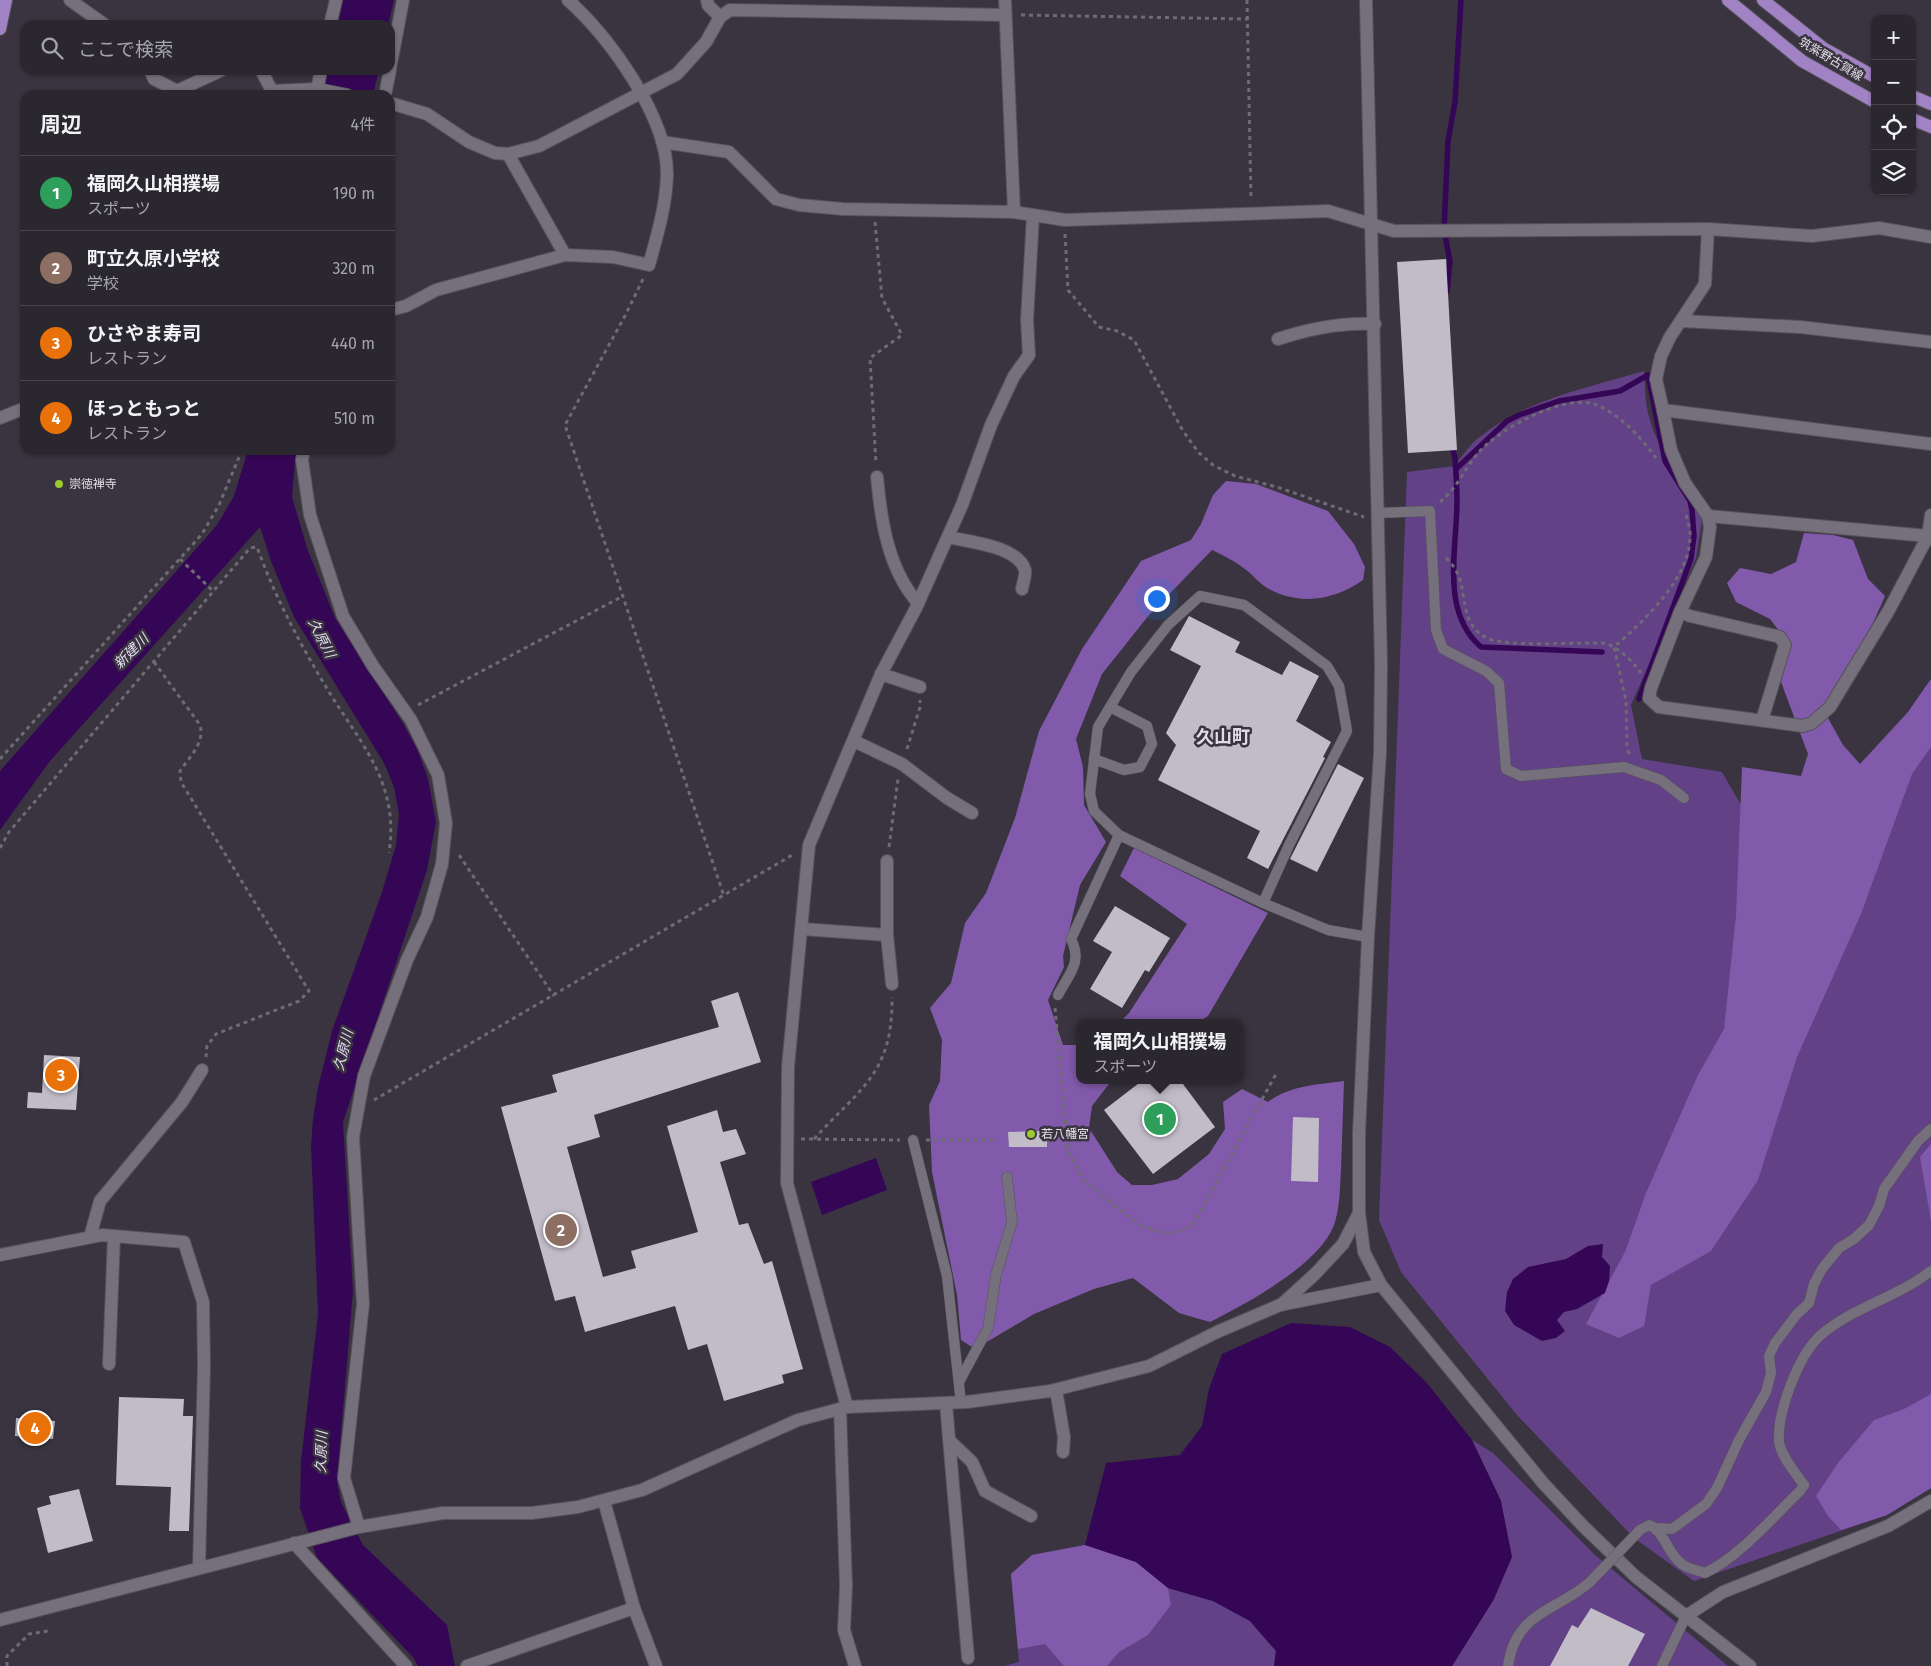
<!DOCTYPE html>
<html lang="ja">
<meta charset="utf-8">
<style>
:root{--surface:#2b272f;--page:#37333b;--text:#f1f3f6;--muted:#a6a5aa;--line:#47444b;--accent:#9dca30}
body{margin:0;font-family:"Fira Sans","Noto Sans JP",sans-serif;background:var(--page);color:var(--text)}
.controls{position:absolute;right:15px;top:15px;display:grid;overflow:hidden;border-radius:10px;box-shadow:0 1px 4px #0004}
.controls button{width:45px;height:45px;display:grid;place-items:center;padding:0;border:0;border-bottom:1px solid var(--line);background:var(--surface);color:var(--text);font:25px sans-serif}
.you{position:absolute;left:1156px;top:598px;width:18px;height:18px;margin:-12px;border:4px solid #fff;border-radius:50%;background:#1a73e8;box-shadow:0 0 0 8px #1a73e833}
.badge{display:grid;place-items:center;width:32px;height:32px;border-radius:50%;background:var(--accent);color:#fff;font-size:16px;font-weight:700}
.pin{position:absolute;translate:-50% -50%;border:2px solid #fff;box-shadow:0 1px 5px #0006}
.popup{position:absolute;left:1076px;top:1019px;width:168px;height:65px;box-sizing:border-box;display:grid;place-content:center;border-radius:10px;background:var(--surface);filter:drop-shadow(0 1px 4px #0005);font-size:16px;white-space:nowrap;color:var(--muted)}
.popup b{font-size:19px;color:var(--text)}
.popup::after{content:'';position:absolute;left:50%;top:100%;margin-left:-10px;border:10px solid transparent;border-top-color:var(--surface)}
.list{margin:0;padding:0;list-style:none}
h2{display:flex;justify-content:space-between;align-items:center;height:65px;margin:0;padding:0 20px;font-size:21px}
h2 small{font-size:16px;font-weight:400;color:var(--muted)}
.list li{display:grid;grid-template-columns:32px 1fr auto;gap:15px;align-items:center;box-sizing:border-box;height:75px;padding:0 20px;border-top:1px solid var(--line)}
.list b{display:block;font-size:19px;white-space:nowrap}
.list p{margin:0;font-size:16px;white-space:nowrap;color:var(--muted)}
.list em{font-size:16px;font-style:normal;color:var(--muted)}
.icon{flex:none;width:28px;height:28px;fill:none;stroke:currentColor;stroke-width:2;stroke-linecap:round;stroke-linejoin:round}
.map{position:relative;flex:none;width:1931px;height:1666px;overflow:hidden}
.search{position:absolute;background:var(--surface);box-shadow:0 1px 4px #0004;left:20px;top:20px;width:375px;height:55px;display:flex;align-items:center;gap:12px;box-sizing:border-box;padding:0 18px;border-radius:15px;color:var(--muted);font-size:19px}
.panel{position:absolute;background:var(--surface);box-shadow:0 1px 4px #0004;left:20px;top:90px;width:375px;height:365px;border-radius:15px}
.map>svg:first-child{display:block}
.green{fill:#634186}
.forest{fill:#825aab}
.water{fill:#360656}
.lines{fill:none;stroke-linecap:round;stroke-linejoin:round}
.stream{stroke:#360656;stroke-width:5.5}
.building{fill:#c1bcc8}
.service-casing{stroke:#56535b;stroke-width:11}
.minor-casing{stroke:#56535b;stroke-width:14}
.tertiary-casing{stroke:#56535b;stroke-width:14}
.primary-casing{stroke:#56535b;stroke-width:14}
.path{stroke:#6f6b74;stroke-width:3;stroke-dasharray:4 4;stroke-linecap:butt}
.service{stroke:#75707c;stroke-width:10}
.minor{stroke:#75707c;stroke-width:12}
.tertiary{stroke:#75707c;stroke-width:12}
.primary{stroke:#a182c4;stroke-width:12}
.service-bridge-casing{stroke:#56535b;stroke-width:11;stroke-linecap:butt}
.service-bridge{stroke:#75707c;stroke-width:10}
.poi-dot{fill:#9dca30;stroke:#39343f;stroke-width:2}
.labels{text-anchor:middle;stroke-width:5;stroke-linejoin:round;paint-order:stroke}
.street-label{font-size:12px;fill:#e2dfe6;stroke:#39343f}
.poi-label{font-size:12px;fill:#e2dfe6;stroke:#39343f;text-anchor:start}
.water-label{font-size:14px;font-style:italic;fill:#e4daf1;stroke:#39343f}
.district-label{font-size:18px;font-weight:bold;fill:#e1dbe8;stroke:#39343f}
</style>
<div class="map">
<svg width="1931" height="1666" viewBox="0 0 1931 1666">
<rect width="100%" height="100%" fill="#39343f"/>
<g class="green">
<path d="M1644 371C1645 384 1645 400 1648 413 1658 451 1680 482 1703 514L1696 558 1631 705 1642 759 1722 772 1741 805 1737 1039 1908 712 1931 679V1488L1887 1515 1694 1581 1634 1538 1517 1415 1401 1272 1379 1220 1407 472 1454 466C1461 458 1468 447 1476 440 1523 400 1587 388 1644 371Z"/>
<polygon points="1472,1440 1493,1453 1595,1555 1728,1666 1452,1666 1494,1599 1501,1501"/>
<polygon points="1085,1545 1136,1562 1168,1588 1213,1601 1250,1621 1276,1651 1274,1666 1004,1666 1019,1662 1011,1574 1032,1555"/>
</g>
<g class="forest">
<path d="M1226 481 1256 484 1328 511 1354 544 1365 567 1363 580C1335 600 1300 606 1269 589 1259 584 1252 573 1242 567 1233 560 1222 555 1212 550L1149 615 1102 674 1076 739 1083 767 1084 805 1106 842 1080 885 1063 956 1064 967 1048 1000 1063 1045H1080V1080H1112L1092 1106 1089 1128 1117 1172 1132 1185H1152L1178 1179 1209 1154 1225 1129 1223 1102 1242 1089 1268 1102C1291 1085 1316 1085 1344 1081 1343 1111 1342 1140 1341 1169 1340 1187 1340 1208 1334 1225 1319 1265 1247 1303 1210 1322L1179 1313 1133 1278 1094 1289 1034 1314 975 1349 961 1340 957 1295 932 1172 929 1105 940 1081 942 1040 930 1008 951 983 965 923 986 893 1015 818 1039 731 1082 649 1141 561 1191 540 1201 524 1213 495Z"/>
<polygon points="1804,533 1833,535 1853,540 1868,579 1885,596 1873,623 1823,709 1843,745 1860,764 1908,712 1931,679 1931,747 1912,774 1861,914 1797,1057 1758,1180 1711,1251 1651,1285 1644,1326 1619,1338 1586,1324 1625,1252 1646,1193 1697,1077 1724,1029 1736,916 1742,767 1801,776 1808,754 1781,682 1788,643 1770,619 1736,602 1727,583 1740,568 1771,574 1796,562"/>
<polygon points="1134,848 1268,913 1208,1016 1198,1023 1119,1023 1129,1013 1187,924 1120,876"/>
<polygon points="1931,1144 1931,1221 1920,1157"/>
<polygon points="1931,1394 1931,1488 1887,1515 1841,1530 1828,1516 1816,1496 1838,1463 1874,1420 1904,1409"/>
<polygon points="1085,1545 1136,1562 1168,1588 1171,1605 1148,1635 1119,1652 1107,1666 1064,1666 1045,1644 1018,1649 1011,1574 1032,1555"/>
</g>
<g class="water">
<polygon points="343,0 394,0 388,25 338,25"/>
<polygon points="328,70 379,70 373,95 323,95"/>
<polygon points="248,450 296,450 292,497 307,548 335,618 404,725 418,751 428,779 436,822 427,870 343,1122 353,1291 337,1481 341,1502 363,1545 447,1625 455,1666 418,1666 413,1657 317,1558 300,1508 301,1461 318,1314 311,1146 313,1119 318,1087 332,1031 381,895 396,845 399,814 394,787 384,763 294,617 271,561 260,527 50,761 0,830 0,771 217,525 234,496"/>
<polygon points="876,1158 887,1190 822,1215 811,1182"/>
<polygon points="1603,1244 1602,1257 1610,1266 1609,1281 1605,1293 1577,1309 1564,1312 1557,1320 1565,1331 1556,1338 1542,1341 1514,1325 1505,1311 1507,1292 1513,1279 1528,1267 1566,1259 1588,1246"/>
<polygon points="1291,1323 1350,1327 1390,1347 1427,1383 1472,1440 1501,1501 1512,1557 1494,1599 1452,1666 1274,1666 1276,1651 1250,1621 1213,1601 1168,1588 1136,1562 1085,1545 1106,1463 1180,1455 1202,1426 1209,1389 1222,1354"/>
</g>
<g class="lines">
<g class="stream">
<polyline points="1447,291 1450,261 1444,230 1448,141 1455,102 1461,0"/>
<path d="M1451 444C1452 450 1455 454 1455 459 1456 473 1457 487 1457 501 1457 549 1440 612 1481 647L1602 652"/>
<polyline points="1456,469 1507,421 1519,415 1559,401 1620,391 1648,375 1665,461 1690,501 1692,510 1694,536 1691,559 1639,699"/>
</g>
</g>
<g class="building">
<polygon points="1446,259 1457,450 1408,453 1397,262"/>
<polygon points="1189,616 1240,642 1235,652 1282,675 1290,661 1319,676 1296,721 1331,742 1323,757 1325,758 1268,869 1247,858 1260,831 1158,780 1176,745 1166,733 1201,666 1170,650"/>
<polygon points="1338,764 1364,778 1317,872 1290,859"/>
<polygon points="1115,906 1170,938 1149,972 1145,970 1122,1008 1090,989 1112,952 1093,941"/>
<polygon points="738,992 761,1062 594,1115 600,1137 567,1147 603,1277 636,1268 631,1251 698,1232 667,1126 717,1110 723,1132 736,1129 746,1154 720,1162 739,1225 748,1223 764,1264 772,1261 803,1369 782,1375 784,1383 724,1401 707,1344 688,1350 675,1306 585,1332 575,1296 555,1301 501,1107 557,1092 552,1075 719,1027 711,1001"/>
<polygon points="44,1055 80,1057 76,1110 27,1108 28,1092 42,1093"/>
<polygon points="1143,1080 1180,1080 1215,1127 1153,1174 1104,1110"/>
<polygon points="1293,1117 1319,1118 1318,1182 1291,1181"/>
<polygon points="1047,1131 1047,1147 1009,1147 1008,1132"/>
<polygon points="119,1397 184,1399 183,1416 193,1416 189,1531 169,1531 171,1487 116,1485"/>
<polygon points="16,1418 55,1421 53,1439 15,1436"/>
<polygon points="79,1489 93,1541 48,1553 37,1508 51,1504 49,1496"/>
<polygon points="1591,1608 1645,1634 1628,1666 1550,1666 1572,1625 1578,1628"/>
</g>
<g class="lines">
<g class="service-casing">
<g id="service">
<polyline points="1378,513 1430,511 1436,630 1443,649 1486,671 1499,683 1506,769 1521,776 1624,767 1661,780 1684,798"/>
<polyline points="1094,759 1124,770 1140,767 1152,744 1147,726 1110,707"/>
<polyline points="1263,903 1290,843 1347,731 1339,686 1327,666 1244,605 1200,596 1168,625 1131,672 1098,727 1090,794 1094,811 1119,835 1263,903 1328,930 1368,937"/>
<path d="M1058 995C1069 974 1083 962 1071 939L1119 835"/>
<polyline points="913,1140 947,1276 961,1403"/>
<polyline points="959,1382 988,1328 996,1275 1012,1222 1007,1177"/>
<polyline points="1657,1528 1672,1529 1706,1504 1717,1488 1739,1440 1766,1392 1771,1373 1769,1356 1775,1343 1797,1314 1809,1303 1814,1284 1822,1269 1839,1248 1854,1239 1869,1225 1879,1206 1884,1189 1918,1141 1931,1129"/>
<path d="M1640 1530 1649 1525C1665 1531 1667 1554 1682 1564 1688 1569 1697 1570 1705 1573 1739 1557 1772 1518 1800 1491L1804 1485C1796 1474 1781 1456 1779 1442 1777 1412 1799 1353 1822 1334 1852 1308 1898 1297 1931 1271"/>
<path d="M1508 1666C1516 1611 1556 1612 1590 1582"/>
<polyline points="1662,1666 1686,1616"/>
</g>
</g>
<g class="minor-casing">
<g id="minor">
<polyline points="70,0 105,25"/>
<polyline points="707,0 708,5 720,17"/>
<polyline points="1005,0 1014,212"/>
<polyline points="330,25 336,0"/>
<polyline points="390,69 403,0"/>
<polyline points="150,70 154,79 177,91 222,70"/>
<polyline points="261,70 272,91 317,89 347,95"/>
<polyline points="316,95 321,70"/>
<polyline points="385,95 390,70"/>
<polyline points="390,103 427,114 469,142 495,153 508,154 539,146 677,74 706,42 720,17 730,10 1005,15"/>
<polyline points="662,142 729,152 776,199 799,205 843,209 1014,212 1065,220 1328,211 1394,231 1708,229 1812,236 1879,228 1931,237"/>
<polyline points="508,154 565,255"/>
<polyline points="1708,229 1705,284 1670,337 1661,356 1656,379 1663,410 1931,444"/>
<path d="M390 310 406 306 436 290 565 255 613 257 649 265C657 236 666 206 667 175 668 117 609 37 568 0"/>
<polyline points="1682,321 1800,327 1931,342"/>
<path d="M1278 339C1308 329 1342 322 1375 324"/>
<polyline points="1663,410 1671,450 1685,483 1708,516 1710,527 1706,557 1680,612 1651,688 1649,698 1659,707 1803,726 1812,723 1830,707 1889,610 1928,536 1931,515"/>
<polyline points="0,418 25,408"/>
<polyline points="304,450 302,460 310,515 343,616 373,666 411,720 438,775 446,823 442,864 427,917 407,960 364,1076 353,1137 363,1304 344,1478 359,1527"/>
<path d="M877 477C881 521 888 569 918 603"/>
<polyline points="1708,516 1928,536"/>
<path d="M948 537C969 542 1018 546 1025 570 1026 575 1023 583 1022 589"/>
<polyline points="1680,612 1690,616 1780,637 1785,645 1762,720"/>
<polyline points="881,674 920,687"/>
<polyline points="854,741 902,764 947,798 972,813"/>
<polyline points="887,861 887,935 892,984"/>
<polyline points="802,929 887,935"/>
<polyline points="90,1237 100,1201 182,1102 202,1070"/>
<polyline points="0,1255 102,1235 184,1242 203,1302 204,1366 199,1568"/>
<polyline points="109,1364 114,1236"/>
<polyline points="1056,1390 1064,1437 1063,1452"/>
<polyline points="946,1404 968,1658"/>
<polyline points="847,1407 787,1183 788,1067 809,845 881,674 916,608 962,505 991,425 1014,376 1029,355 1027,320 1033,216"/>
<polyline points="840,1409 846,1586 844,1630 855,1666"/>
<polyline points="950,1441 972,1462 985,1491 1031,1516"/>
<polyline points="604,1501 634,1608 656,1666"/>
<polyline points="294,1543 406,1666"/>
<polyline points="1686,1616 1723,1592 1888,1526 1931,1501"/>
<polyline points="467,1666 634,1608"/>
</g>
</g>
<g class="tertiary-casing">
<g id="tertiary">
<polyline points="1366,0 1381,664 1380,753 1368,937 1359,1133 1359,1213 1364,1252 1381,1285 1543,1483 1584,1527 1636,1577 1750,1666"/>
<polyline points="1281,1305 1315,1274 1343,1244 1359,1213"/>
<polyline points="0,1620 359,1527 443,1513 532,1513 578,1507 642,1490 798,1420 847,1407 967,1402 1050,1391 1149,1366 1217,1332 1280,1305 1381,1285"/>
</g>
</g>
<g class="primary-casing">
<g id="primary">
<polyline points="1728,0 1802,61 1875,102"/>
<polyline points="1763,0 1823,48 1875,77"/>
<polyline points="0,29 6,0"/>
<polyline points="1912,96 1931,104"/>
<polyline points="1912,119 1931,127"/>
</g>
</g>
<g class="path">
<polyline points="1247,0 1251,200"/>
<polyline points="1021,15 1248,19"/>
<polyline points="875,222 882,298 902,335 870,358 876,464"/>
<polyline points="1065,234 1068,290 1099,327 1117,331 1134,340 1183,431 1199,453 1213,465 1235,476 1277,487 1364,517"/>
<polyline points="643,279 626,314 565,425 724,896"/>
<path d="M1440 502C1457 489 1465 467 1480 451 1500 429 1566 392 1597 405 1622 416 1640 437 1656 458"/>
<path d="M1446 558C1466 577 1460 593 1468 617 1472 626 1476 632 1485 637 1502 648 1580 642 1606 643 1622 651 1631 659 1641 673"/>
<polyline points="180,559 214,592"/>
<path d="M154 662 200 725C205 743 190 756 180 771L181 782 309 991 299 1001 216 1034 207 1046 206 1057"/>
<polyline points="418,705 623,596"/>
<polyline points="907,749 920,707 920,700"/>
<path d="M1629 754 1627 747 1626 701 1614 647C1643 622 1689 579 1690 538 1691 530 1687 519 1685 511"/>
<polyline points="0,759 202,534 219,505 242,450"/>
<polyline points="889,847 898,779"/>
<path d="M0 848 9 832 250 548 257 547C275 597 299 642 326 687 359 742 400 782 389 853"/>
<polyline points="459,855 554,996"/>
<polyline points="1055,1008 1068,1151 1084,1181 1140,1225 1159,1232 1173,1233 1192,1226 1276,1074"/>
<polyline points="374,1100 794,854"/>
<polyline points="801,1139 900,1140"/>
<path d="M814 1139C860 1088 893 1074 892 997"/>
<polyline points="926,1140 996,1140"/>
<polyline points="7,1666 7,1656 29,1634 48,1631"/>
</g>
<use href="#service" class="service"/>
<use href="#minor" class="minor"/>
<use href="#tertiary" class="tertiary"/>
<use href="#primary" class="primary"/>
<g class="service-bridge-casing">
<polyline id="service-bridge" points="1590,1582 1640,1530"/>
</g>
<use href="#service-bridge" class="service-bridge"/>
</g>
<g class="poi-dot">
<circle cx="59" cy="484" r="5"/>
<circle cx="1031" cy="1134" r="5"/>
</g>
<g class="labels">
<g class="street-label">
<text transform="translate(1831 59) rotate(31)" y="4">筑紫野古賀線</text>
</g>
<g class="poi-label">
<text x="69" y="488">崇徳禅寺</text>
<text x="1041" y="1138">若八幡宮</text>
</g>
<g class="water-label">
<text transform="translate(322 638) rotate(63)" y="5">久原川</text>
<text transform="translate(131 651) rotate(-45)" y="5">新建川</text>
<text transform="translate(343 1050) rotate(-76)" y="5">久原川</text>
<text transform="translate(321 1452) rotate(-88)" y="5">久原川</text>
</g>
<g class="district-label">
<text x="1223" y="743">久山町</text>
</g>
</g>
</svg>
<div class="controls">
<button>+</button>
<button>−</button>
<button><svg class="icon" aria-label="locate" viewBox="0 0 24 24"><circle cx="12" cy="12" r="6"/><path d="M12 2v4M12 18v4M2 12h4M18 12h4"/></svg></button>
<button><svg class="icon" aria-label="layers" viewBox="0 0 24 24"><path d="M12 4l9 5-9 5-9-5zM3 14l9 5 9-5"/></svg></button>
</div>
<div class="you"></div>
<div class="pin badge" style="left:1160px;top:1119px;background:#2e9e5b">1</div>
<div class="popup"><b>福岡久山相撲場</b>スポーツ</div>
<div class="pin badge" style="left:561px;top:1230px;background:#8d6e63">2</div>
<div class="pin badge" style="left:61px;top:1075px;background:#e8710a">3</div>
<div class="pin badge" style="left:35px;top:1428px;background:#e8710a">4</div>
<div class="search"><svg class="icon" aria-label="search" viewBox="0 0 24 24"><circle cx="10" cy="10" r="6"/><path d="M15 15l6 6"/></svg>ここで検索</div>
<section class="panel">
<h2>周辺<small>4件</small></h2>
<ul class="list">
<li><span class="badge" style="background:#2e9e5b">1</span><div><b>福岡久山相撲場</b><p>スポーツ</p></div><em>190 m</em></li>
<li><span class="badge" style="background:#8d6e63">2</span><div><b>町立久原小学校</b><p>学校</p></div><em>320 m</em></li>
<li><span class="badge" style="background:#e8710a">3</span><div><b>ひさやま寿司</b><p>レストラン</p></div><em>440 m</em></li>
<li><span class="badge" style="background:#e8710a">4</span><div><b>ほっともっと</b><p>レストラン</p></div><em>510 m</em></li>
</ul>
</section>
</div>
